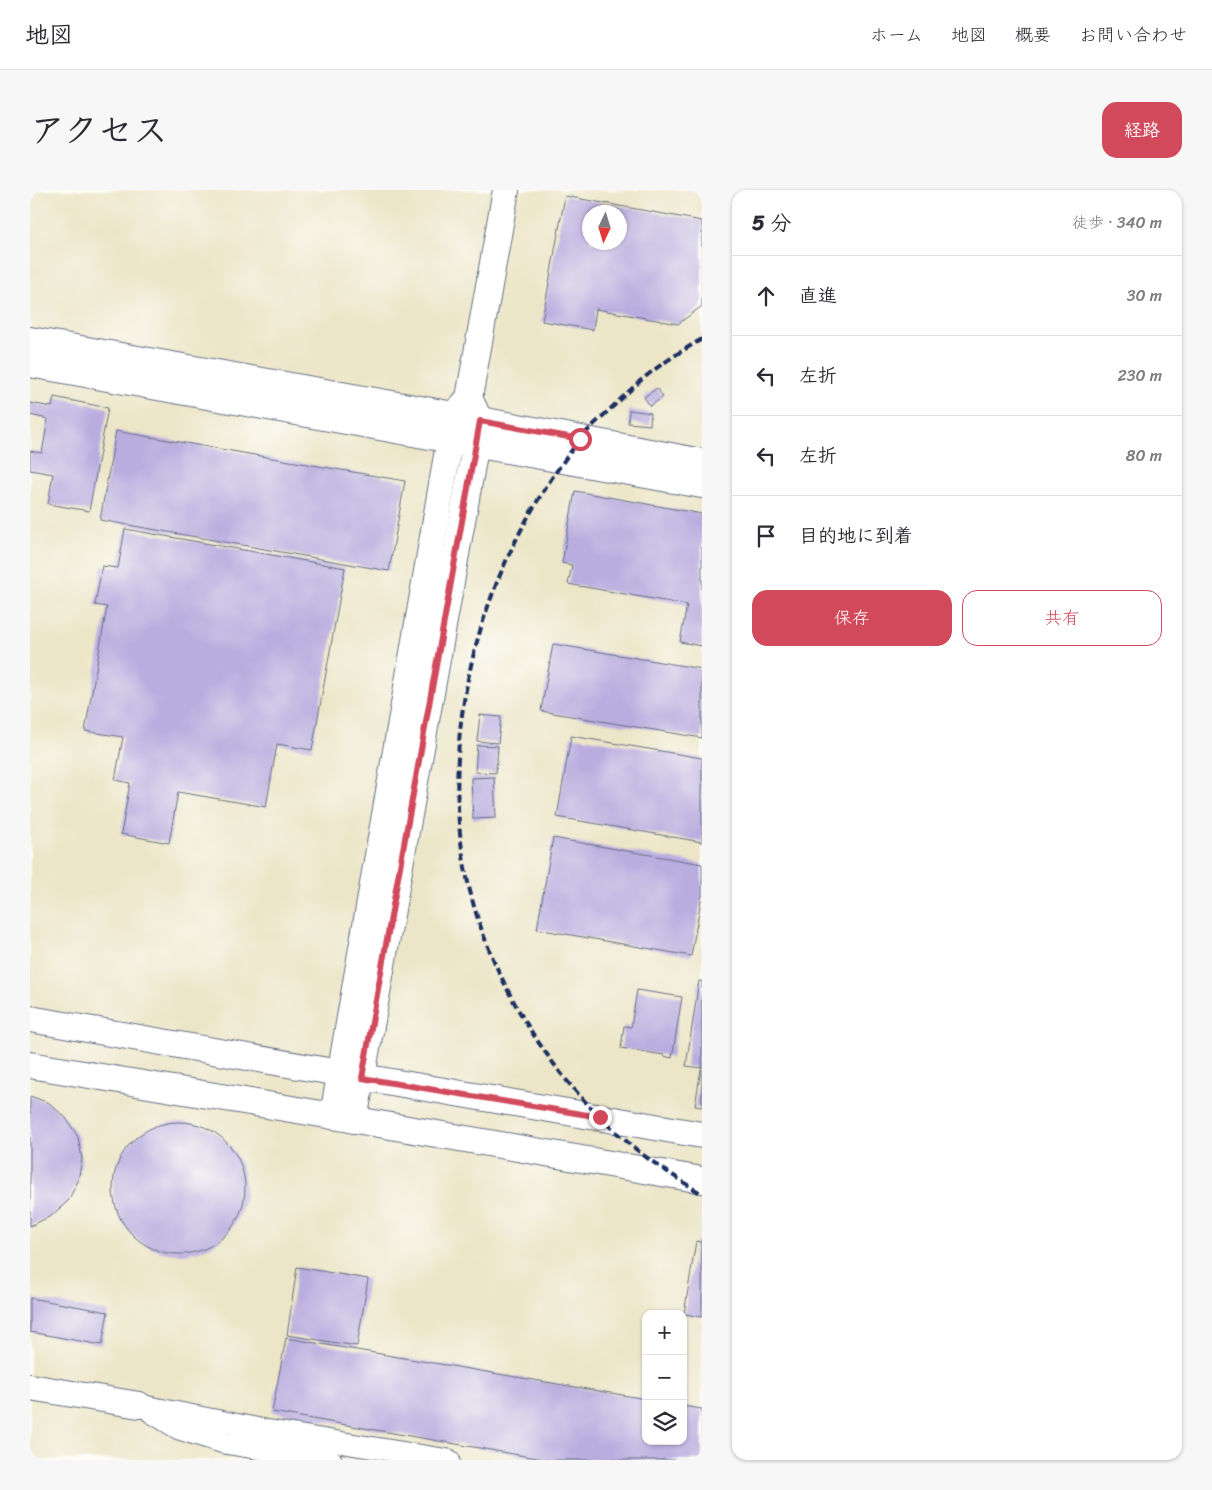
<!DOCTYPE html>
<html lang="ja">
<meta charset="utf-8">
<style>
:root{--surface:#fff;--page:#f7f7f7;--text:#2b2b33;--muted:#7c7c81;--line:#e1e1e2;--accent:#d1495b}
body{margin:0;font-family:Sriracha,"Klee One",sans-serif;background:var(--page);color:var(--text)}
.controls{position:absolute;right:15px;bottom:15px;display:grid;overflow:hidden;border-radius:10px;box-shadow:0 1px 4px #0004}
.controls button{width:45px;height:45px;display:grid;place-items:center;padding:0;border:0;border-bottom:1px solid var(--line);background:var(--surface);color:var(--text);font:25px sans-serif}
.compass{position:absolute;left:552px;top:15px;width:45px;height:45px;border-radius:50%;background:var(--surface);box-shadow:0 1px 4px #0004;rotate:184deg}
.stop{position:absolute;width:15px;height:15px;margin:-11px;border:4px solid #d1495b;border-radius:50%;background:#fff}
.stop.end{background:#d1495b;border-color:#fff;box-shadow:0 1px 5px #0008}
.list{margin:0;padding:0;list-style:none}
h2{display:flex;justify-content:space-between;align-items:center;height:65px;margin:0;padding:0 20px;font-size:21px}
h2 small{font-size:16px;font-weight:400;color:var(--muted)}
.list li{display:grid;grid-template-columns:32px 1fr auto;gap:15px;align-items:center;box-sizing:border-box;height:80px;padding:0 20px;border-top:1px solid var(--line)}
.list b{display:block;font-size:19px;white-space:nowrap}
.list em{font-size:16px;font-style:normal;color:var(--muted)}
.actions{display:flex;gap:10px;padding:15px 20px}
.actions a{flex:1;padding:11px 0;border:1px solid var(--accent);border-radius:15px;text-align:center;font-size:18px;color:var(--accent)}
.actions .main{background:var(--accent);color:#fff}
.icon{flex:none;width:28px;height:28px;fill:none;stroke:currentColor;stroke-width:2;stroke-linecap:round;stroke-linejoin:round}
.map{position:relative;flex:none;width:672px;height:1270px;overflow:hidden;border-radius:15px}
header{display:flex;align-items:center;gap:30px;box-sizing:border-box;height:70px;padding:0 25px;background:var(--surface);border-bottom:1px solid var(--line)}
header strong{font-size:24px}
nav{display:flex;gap:28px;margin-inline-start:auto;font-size:18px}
.intro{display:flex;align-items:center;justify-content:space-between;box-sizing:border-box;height:120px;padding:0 30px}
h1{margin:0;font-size:35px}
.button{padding:12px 22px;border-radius:15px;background:var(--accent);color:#fff;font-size:18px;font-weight:700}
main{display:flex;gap:30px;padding:0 30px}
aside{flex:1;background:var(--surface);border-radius:15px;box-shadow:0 1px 4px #0004}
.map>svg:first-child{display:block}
.building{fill:#b9addf;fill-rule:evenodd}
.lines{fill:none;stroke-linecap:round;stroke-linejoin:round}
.minor-casing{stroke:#646f83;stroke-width:23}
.tertiary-casing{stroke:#646f83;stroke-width:28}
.minor{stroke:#fff;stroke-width:21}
.tertiary{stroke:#fff;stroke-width:26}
.rail{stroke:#1b2f5e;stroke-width:4;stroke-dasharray:8 4;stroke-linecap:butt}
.route{stroke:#d1495b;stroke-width:6}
</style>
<header>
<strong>地図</strong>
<nav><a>ホーム</a><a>地図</a><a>概要</a><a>お問い合わせ</a></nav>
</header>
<div class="intro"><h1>アクセス</h1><a class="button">経路</a></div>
<main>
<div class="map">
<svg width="672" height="1270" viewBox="0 0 672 1270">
<rect width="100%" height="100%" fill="#fdfcf7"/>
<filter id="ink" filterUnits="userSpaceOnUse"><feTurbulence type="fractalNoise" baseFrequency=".02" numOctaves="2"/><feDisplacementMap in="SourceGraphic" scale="10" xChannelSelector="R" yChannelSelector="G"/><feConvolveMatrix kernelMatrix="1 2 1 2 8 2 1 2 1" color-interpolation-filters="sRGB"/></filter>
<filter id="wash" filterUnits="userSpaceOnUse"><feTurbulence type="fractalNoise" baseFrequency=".0096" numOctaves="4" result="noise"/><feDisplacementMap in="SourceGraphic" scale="20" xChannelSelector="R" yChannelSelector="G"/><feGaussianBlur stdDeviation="1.12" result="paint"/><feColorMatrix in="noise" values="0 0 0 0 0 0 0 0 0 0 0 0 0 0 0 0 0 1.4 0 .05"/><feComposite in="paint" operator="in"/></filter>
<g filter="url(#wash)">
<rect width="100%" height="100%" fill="#ece5c7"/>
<g id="blocks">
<g class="building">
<path d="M535 6 672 31V116L648 134 566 119 563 140 512 131ZM560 22H590V52H560Z"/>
<polygon points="627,198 633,207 620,216 614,207"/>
<polygon points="24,207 78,218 59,321 18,314 23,284 0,280 0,261 12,263 18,229 0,225 0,213 22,217"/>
<polygon points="599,220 621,223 620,235 598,233"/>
<polygon points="86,241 375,291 359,381 70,330"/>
<polygon points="545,301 672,324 672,456 650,452 657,415 538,394 542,375 532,373"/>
<polygon points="95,339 315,378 282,560 247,554 236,617 148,602 139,653 91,644 100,593 85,590 93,547 55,541 77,417 65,415 72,376 88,378"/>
<polygon points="523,454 672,479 672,548 511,521"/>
<polygon points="450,525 471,527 468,553 447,551"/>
<polygon points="541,546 672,568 672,652 527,627"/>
<polygon points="447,555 468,556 466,583 445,582"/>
<polygon points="464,587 466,628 443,629 441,588"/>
<polygon points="523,648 672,674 672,705 661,766 507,739"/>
<polygon points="669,791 672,791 672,878 656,876"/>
<polygon points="607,800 652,807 642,868 634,866 634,865 591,858 594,836 601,837"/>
<polygon points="671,879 672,879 672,917 665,916"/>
<polygon points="0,906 19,913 36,928 48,947 52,969 48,991 38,1011 21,1026 0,1036"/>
<circle cx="149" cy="998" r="66"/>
<polygon points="666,1051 672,1052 672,1127 654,1124"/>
<polygon points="267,1077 338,1089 327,1156 257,1145"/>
<polygon points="0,1108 78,1122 72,1155 0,1142"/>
<polygon points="256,1148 616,1209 616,1251 653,1251 653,1216 672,1219 672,1270 518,1270 242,1222"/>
</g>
</g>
</g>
<g filter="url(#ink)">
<use href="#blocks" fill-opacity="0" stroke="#646f83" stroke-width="1"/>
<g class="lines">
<g class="minor-casing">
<g id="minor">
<polyline points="109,1215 235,1240 419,1270"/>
<polyline points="121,1222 149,1239 194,1253 301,1270"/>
</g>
</g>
<g class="tertiary-casing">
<g id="tertiary">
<polyline points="476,0 439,208 424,225 303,926 672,990"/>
<polyline points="0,150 424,225 672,272"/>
<polyline points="0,174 672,295"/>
<polyline points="0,829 332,887 672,945"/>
<polyline points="0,875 303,926"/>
<polyline points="324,930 450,231 439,208"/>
<polyline points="0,1197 109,1215"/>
</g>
</g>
<use href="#minor" class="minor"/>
<use href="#tertiary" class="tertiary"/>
<path class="rail" d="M672 149C651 161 626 177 608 193 598 202 588 212 578 221 568 231 557 240 549 251 449 376 401 553 442 709 456 761 484 819 516 863 543 902 578 938 616 967 634 980 653 992 672 1004"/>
</g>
</g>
<g class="lines" filter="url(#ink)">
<polyline class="route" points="550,249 450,231 332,888 570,927"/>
</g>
</svg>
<div class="controls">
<button>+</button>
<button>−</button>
<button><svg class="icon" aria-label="layers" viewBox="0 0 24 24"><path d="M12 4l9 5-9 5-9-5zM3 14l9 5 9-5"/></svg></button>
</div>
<svg class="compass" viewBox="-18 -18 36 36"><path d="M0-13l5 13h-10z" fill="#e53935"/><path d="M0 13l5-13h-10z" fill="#7c7c81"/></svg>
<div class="stop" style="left:550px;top:249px"></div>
<div class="stop end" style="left:570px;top:927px"></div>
</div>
<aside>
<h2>5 分<small>徒歩 · 340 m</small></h2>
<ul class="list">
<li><svg class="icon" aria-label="ahead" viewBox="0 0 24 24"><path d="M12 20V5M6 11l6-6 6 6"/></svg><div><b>直進</b></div><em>30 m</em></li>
<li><svg class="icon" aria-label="left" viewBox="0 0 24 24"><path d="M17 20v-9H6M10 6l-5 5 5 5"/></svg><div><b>左折</b></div><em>230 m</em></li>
<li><svg class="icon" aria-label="left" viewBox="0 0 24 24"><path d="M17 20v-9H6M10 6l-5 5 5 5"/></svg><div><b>左折</b></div><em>80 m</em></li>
<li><svg class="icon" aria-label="arrive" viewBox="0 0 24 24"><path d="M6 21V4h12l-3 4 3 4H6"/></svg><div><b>目的地に到着</b></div></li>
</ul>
<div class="actions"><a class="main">保存</a><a>共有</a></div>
</aside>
</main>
